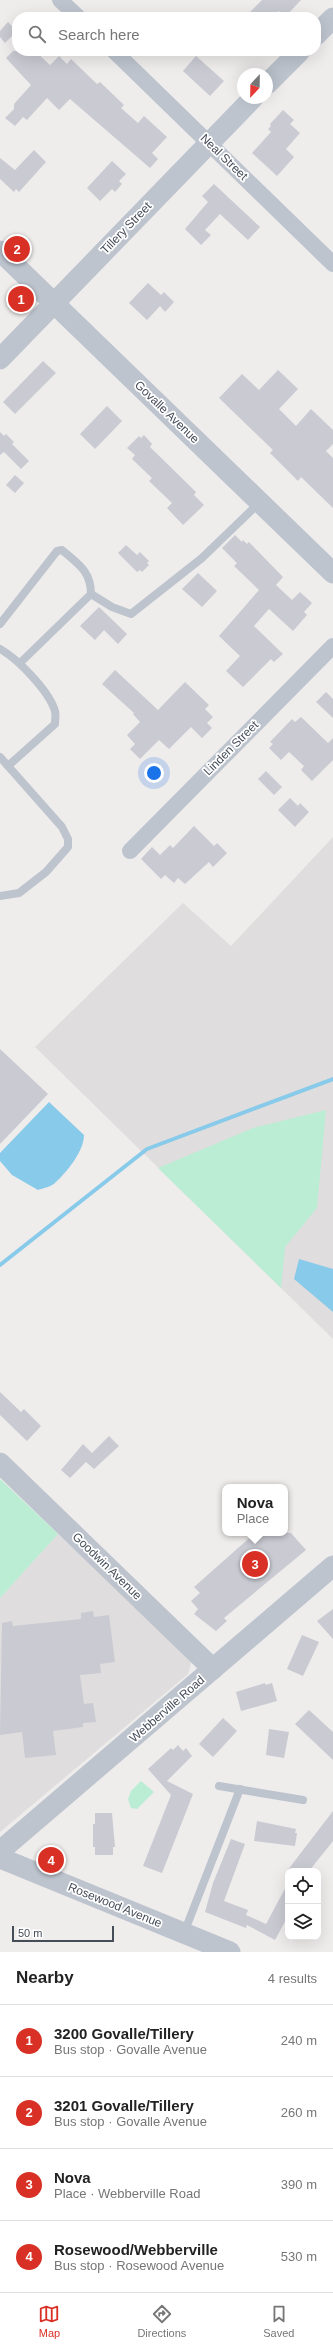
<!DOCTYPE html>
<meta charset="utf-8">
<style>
:root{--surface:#fff;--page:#f2f2f2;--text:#222;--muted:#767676;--line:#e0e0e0;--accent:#d93025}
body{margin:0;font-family:Helvetica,sans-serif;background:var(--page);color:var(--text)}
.controls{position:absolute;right:12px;bottom:12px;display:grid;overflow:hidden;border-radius:8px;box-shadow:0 4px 16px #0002}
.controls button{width:36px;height:36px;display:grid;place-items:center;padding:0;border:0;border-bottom:1px solid var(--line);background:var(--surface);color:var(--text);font:20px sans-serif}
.compass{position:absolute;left:237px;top:68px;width:36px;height:36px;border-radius:50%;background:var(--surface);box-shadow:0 4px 16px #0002;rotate:202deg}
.scale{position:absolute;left:12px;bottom:10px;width:102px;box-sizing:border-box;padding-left:4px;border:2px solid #454d59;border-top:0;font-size:11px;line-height:14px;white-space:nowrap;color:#454d59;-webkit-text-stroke:3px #fff;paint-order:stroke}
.you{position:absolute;left:154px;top:773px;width:14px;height:14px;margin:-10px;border:3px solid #fff;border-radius:50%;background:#1a73e8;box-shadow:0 0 0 6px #1a73e833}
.badge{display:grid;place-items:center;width:26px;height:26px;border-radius:50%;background:var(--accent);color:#fff;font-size:13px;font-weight:700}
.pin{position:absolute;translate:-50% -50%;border:2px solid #fff;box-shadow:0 1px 4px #0006}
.popup{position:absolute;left:222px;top:1484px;width:66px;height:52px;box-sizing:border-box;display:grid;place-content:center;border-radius:8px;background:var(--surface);filter:drop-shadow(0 1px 3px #0005);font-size:13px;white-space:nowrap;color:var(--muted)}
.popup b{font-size:15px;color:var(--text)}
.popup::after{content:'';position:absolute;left:50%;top:100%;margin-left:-8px;border:8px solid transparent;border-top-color:var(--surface)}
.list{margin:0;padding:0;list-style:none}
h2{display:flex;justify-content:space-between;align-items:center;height:52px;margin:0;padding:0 16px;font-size:17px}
h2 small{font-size:13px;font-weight:400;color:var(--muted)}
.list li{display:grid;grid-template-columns:26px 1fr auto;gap:12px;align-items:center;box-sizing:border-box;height:72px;padding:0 16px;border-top:1px solid var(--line)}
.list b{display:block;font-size:15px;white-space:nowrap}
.list p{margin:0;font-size:13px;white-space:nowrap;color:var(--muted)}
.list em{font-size:13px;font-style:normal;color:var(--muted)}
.icon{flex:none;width:22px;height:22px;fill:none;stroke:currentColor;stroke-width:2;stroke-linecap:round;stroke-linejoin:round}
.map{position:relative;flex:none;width:333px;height:1952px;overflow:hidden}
.search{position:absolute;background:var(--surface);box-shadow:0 4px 16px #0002;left:12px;right:12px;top:12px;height:44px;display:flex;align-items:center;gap:10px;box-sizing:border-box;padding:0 14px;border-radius:16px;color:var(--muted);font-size:15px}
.sheet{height:340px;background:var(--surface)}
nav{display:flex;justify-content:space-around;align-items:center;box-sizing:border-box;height:56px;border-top:1px solid var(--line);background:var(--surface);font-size:11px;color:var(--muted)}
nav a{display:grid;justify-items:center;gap:2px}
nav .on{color:var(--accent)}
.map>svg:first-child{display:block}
.education{fill:#e0ddde}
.green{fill:#baedd3}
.water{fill:#88cae9}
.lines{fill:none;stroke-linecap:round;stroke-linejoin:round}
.stream{stroke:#88cae9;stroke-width:4}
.building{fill:#c9cad2}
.service{stroke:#bdc4ce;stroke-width:8}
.minor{stroke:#bdc4ce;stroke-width:16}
.tertiary{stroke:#bdc4ce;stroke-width:21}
.labels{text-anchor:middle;stroke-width:3.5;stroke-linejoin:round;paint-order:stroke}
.street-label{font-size:12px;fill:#454d59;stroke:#fff}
</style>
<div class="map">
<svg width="333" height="1952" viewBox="0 0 333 1952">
<rect width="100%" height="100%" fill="#efecec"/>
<g class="education">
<polygon points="333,837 333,1339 35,1047 183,903 231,946"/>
<polygon points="58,1534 192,1660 188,1674 0,1832 0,1598"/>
</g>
<g class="green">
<polygon points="326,1110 317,1208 285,1247 281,1288 158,1168 253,1128"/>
<polygon points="0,1479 58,1534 0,1598"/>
<polygon points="141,1781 154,1792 137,1809 131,1808 128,1799 131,1791"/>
</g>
<g class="water">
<path d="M49 1102 84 1135C84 1151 67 1172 55 1183 51 1187 43 1188 38 1190L12 1175 0 1161V1153Z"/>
<polygon points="299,1259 333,1269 333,1312 294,1279"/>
</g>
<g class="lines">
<polyline class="stream" points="0,1265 147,1149 333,1079"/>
</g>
<g class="building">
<polygon points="262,0 301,0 285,17 279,11 273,17 245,17"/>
<polygon points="8,22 17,31 5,43 0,37 0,31"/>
<polygon points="13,51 35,51 50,65 59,56 67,64 71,59 97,84 100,82 124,105 121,108 138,123 144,116 167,137 152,153 158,159 150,168 70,99 59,110 47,98 27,120 23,117 15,126 5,118 14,109 14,104 31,85 6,58"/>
<polygon points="196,56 224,81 210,96 183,71"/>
<polygon points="283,110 294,120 290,124 300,133 286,149 294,157 277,176 252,153 271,132 268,129 271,126 270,124"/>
<polygon points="34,150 46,162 19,192 16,189 14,192 0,179 0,158 15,170"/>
<polygon points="112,161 126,174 119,181 122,184 115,192 112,189 100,201 87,188"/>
<polygon points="214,184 260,227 248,240 220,214 205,230 211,235 201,245 185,229 208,202 202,196"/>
<polygon points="148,283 161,295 164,292 174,302 165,312 160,306 147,320 129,303"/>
<polygon points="43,361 56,373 15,414 3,402"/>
<polygon points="278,370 298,389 279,409 296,426 311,409 333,430 333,444 326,451 333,458 333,508 301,477 298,481 270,453 273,450 219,398 242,374 259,390"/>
<polygon points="107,406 122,421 95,449 80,434"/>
<polygon points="0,432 4,436 6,434 14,442 12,444 29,461 21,469 4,452 0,455"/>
<polygon points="144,435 152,444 150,447 196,492 194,495 204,505 183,525 167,508 172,503 149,481 152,478 132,459 135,455 127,448 139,436 141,438"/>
<polygon points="15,475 24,483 15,493 6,485"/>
<polygon points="235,535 242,542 243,540 247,544 249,542 283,577 276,585 292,600 300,592 312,603 304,612 307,615 293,631 269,609 254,626 283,654 274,662 271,659 243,687 226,671 240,656 219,636 259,590 234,566 237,563 222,548"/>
<polygon points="126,545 137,555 140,552 149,561 147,563 149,565 142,572 140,570 137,572 118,553"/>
<polygon points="198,573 217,591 202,607 182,589"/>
<polygon points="99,607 127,634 118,644 104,630 95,640 80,626"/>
<polygon points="115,670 158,710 185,682 209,705 205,709 213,717 207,723 212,728 202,738 191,727 169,749 159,740 140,759 130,749 135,744 127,735 140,722 133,714 134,713 102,684"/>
<polygon points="326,692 333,699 333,718 316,702"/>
<polygon points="301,717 328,743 333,738 333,760 312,781 301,770 304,766 289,752 281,760 269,748 273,744 270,742 292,719 295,722"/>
<polygon points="266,771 282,787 274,795 258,779"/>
<polygon points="290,798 298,806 300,803 309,812 295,827 278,810"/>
<polygon points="194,826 214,846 217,843 227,853 213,867 209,862 185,884 178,878 174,883 165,875 161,879 141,859 152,847 160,855 170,845 173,848"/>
<polygon points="0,1049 48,1094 0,1144"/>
<polygon points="0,1392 21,1412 24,1409 41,1426 27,1441 0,1415"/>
<polygon points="109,1436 119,1446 94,1469 86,1462 70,1478 61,1470 83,1444 92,1453"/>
<polygon points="255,1533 291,1533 306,1550 224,1618 227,1621 216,1631 194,1614 198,1609 191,1601 200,1593 194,1587"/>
<polygon points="333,1609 333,1639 317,1621"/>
<polygon points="93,1611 94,1617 109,1615 115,1662 100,1664 101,1673 80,1675 84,1704 93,1703 96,1722 83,1723 83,1727 53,1731 56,1755 25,1758 22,1732 0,1735 2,1623 12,1621 13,1626 81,1619 81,1613"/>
<polygon points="302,1635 319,1642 303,1676 287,1669"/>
<polygon points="265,1683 266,1685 272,1683 277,1701 241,1711 236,1692"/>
<polygon points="309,1710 333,1732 333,1760 295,1724"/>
<polygon points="223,1718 237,1731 213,1757 199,1744"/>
<polygon points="269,1729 289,1732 284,1758 266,1755"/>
<polygon points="178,1745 183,1751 186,1748 192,1756 167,1781 193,1794 162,1873 143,1866 171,1795 148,1769 171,1748 173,1750"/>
<polygon points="333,1811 333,1841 309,1871 287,1871"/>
<polygon points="95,1813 112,1813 115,1847 113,1847 113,1855 95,1855 95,1847 93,1847 93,1824 95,1824"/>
<polygon points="257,1821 296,1829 295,1833 297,1833 295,1846 254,1841"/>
<polygon points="231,1839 245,1844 224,1901 248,1910 246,1915 266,1924 288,1883 288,1916 275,1940 247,1925 246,1928 205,1912 213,1883"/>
</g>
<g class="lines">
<g class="service">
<polyline points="91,594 112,607 131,614 202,558 260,502"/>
<path d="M0 624 57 551 62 550C78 564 91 571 91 594L20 663"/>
<path d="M0 649C18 659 49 691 55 711 56 715 55 720 55 724L8 766"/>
<polyline points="0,757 62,827 68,839 68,847 46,872 19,893 0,896"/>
<polyline points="219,1786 303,1800"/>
<polyline points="184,1933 240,1789"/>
</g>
<g class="minor">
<polyline points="60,0 78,17"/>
<polyline points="114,51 333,264"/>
<polyline points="130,851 333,646"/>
</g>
<g class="tertiary">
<polyline points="316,35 333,18"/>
<polyline points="267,84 300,51"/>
<polyline points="0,251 333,573"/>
<polyline points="0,359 253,98"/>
<polyline points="0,1463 213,1669"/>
<polyline points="0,1851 333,1566"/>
<polyline points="0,1858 230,1952"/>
</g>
</g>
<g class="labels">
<g class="street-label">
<text transform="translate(224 157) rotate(44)" y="4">Neal Street</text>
<text transform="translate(126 228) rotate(-46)" y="4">Tillery Street</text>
<text transform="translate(167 412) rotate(44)" y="4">Govalle Avenue</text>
<text transform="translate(231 748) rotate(-45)" y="4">Linden Street</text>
<text transform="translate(107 1566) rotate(44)" y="4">Goodwin Avenue</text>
<text transform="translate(167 1709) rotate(-41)" y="4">Webberville Road</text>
<text transform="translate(115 1905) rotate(22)" y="4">Rosewood Avenue</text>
</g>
</g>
</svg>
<div class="controls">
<button><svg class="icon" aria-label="locate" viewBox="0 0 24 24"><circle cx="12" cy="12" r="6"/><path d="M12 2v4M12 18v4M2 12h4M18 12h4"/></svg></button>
<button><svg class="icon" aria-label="layers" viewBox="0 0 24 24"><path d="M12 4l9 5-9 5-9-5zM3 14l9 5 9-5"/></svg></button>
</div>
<svg class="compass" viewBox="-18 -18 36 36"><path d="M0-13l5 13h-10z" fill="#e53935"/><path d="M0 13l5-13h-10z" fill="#767676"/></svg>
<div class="scale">50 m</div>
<div class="you"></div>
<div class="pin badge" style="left:21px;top:299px">1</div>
<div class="pin badge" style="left:17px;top:249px">2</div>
<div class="pin badge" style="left:255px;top:1564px">3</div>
<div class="popup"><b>Nova</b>Place</div>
<div class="pin badge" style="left:51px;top:1860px">4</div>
<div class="search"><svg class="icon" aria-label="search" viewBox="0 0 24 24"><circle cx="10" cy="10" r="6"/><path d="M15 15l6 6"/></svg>Search here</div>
</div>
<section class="sheet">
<h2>Nearby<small>4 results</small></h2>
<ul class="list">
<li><span class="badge">1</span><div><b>3200 Govalle/Tillery</b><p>Bus stop · Govalle Avenue</p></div><em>240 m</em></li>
<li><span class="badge">2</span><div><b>3201 Govalle/Tillery</b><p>Bus stop · Govalle Avenue</p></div><em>260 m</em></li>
<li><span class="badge">3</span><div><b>Nova</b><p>Place · Webberville Road</p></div><em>390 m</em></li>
<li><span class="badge">4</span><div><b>Rosewood/Webberville</b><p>Bus stop · Rosewood Avenue</p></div><em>530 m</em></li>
</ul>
</section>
<nav>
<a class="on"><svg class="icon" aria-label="map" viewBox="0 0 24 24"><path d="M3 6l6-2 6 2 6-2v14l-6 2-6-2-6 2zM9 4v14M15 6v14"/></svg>Map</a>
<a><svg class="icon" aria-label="directions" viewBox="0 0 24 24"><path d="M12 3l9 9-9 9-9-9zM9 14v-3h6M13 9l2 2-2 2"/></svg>Directions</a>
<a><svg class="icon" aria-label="saved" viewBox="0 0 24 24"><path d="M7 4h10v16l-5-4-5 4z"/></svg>Saved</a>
</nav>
